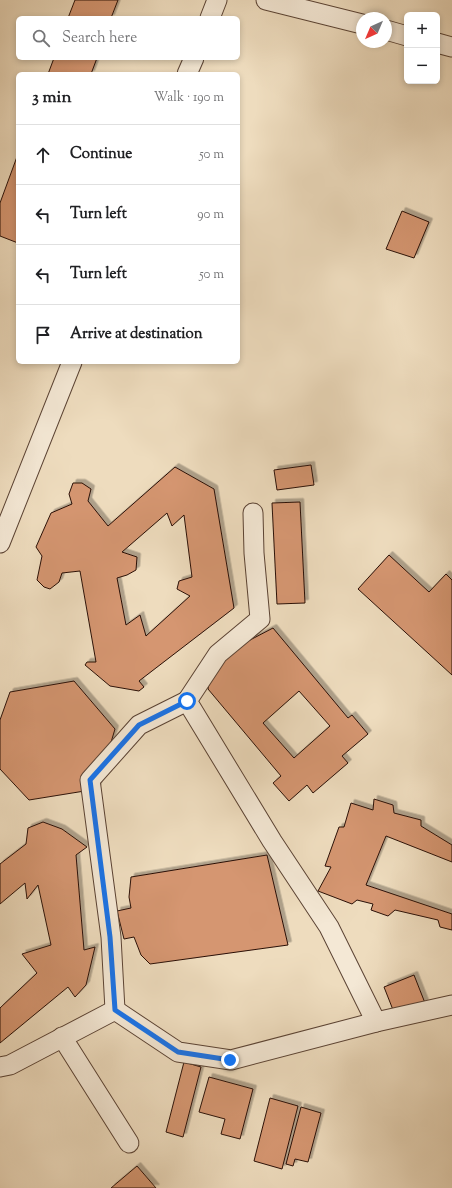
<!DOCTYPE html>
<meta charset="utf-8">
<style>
:root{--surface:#fff;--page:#f2f2f2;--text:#202124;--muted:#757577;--line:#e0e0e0}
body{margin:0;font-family:"Sorts Mill Goudy",serif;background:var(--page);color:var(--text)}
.controls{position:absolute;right:12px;top:12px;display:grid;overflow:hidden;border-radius:6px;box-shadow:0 2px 6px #0003}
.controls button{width:36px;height:36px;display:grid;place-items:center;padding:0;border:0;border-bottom:1px solid var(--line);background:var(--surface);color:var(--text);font:20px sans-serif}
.compass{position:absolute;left:356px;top:12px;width:36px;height:36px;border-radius:50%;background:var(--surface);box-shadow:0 2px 6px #0003;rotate:224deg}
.stop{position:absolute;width:12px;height:12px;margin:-9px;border:3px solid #1a73e8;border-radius:50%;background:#fff}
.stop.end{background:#1a73e8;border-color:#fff;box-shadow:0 1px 4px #0008}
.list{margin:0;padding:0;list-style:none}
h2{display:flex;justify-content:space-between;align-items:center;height:52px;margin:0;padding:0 16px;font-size:17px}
h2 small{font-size:13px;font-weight:400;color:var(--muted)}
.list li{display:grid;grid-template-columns:26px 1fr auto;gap:12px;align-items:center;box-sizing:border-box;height:60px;padding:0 16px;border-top:1px solid var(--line)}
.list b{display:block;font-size:15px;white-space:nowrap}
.list em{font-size:13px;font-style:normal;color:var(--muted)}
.icon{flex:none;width:22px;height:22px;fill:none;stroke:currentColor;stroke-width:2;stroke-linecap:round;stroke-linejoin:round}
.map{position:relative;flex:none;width:452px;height:1188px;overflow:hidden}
.search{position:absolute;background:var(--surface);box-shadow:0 2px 6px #0003;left:16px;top:16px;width:224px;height:44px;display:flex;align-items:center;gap:10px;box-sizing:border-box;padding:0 14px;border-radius:6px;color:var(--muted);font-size:15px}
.panel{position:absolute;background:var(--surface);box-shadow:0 2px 6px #0003;left:16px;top:72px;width:224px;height:292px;border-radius:6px}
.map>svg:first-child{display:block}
.building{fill:#d59671;stroke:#2a1006;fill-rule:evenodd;filter:url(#shadow)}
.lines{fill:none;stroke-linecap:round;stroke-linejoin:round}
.minor-casing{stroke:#5b4334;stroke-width:21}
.minor{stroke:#f4e8d5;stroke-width:19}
.route{stroke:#1a73e8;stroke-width:5}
</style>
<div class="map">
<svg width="452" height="1188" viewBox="0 0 452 1188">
<defs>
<filter id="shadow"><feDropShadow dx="3.5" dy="-3.5" stdDeviation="0" flood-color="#0004"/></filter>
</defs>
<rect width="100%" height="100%" fill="#eedcbe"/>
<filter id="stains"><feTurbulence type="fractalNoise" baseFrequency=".005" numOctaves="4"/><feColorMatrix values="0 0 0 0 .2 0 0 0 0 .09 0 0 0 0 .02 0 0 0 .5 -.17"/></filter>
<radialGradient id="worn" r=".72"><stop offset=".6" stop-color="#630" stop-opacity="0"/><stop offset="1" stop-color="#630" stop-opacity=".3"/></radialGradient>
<g class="building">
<polygon points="75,0 118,0 111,18 68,18"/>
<polygon points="54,58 97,58 91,74 48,74"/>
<polygon points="18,154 18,243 0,236 0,203"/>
<polygon points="402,211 429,222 414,258 386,249"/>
<polygon points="311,465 314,485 277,490 274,470"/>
<path d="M175 467 214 489 234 608 139 681 144 687 139 691 110 686 85 665 87 662H96L80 571 62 573 59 582 50 589 44 587 37 580 42 556 36 547 51 513 72 504 69 494 73 483H82L91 489 88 501 108 526ZM167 513 172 526 184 515 192 577 179 581 177 589 190 596 146 636 140 615 126 625 117 578 127 575 136 570 137 557 122 552Z"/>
<polygon points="300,502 305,603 277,604 272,503"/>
<polygon points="389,555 429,592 446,574 452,580 452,675 358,589"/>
<path d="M273 628 348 718 352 715 368 734 342 756 348 763 313 793 307 785 289 801 273 783 281 776 208 689 211 674 229 651ZM299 691 330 726 294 758 263 723Z"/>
<polygon points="74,681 115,729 97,789 29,800 0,769 0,720 10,692"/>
<polygon points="374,799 393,805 394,813 421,820 421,826 452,845 452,862 386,836 366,885 452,914 452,930 440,927 438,920 395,910 388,916 371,910 373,904 357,900 352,904 318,891 331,867 325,866 339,827 344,827 351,803 373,810"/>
<polygon points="43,822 62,829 87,847 76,855 84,950 95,947 86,985 75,997 68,987 0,1043 0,1008 37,973 22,954 51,945 38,885 27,899 25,883 0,904 0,864 26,844 28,828"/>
<polygon points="267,855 288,945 150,964 141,955 134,937 124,939 117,911 131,908 129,897 131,877"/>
<polygon points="414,975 425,1003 395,1015 384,987"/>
<polygon points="184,1062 201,1067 183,1137 166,1132"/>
<polygon points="209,1077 253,1089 240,1139 221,1134 225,1119 199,1112"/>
<polygon points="270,1098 298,1106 282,1169 254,1161"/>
<polygon points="301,1107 321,1113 308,1162 295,1159 293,1166 286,1164"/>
<polygon points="137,1166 156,1188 111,1188"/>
</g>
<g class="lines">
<g class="minor-casing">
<g id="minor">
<polyline points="266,0 362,24"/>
<polyline points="210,18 217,0"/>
<polyline points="386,30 407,36"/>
<polyline points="437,43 452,47"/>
<polyline points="187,74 194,58"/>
<polyline points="253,513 254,553 260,619 218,654 187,701 272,841 329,927 376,1022"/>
<polyline points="0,543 72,362"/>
<polyline points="115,1010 111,937 90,780 139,725 187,701"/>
<polyline points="62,1037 129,1143"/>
<polyline points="0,1067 10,1065 115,1010 178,1052 231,1060 376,1022 452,1005"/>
</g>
</g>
<use href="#minor" class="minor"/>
</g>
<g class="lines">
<polyline class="route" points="187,701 139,725 90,780 110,937 115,1010 178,1052 230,1060"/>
</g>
<rect width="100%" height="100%" filter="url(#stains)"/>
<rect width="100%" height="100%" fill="url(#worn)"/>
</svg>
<div class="controls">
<button>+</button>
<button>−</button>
</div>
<svg class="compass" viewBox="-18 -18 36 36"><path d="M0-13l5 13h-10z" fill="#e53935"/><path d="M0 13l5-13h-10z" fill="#757577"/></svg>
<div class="stop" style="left:187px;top:701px"></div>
<div class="stop end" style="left:230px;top:1060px"></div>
<div class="search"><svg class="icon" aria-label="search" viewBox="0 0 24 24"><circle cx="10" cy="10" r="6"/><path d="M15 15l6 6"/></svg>Search here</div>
<section class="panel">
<h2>3 min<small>Walk · 190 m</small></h2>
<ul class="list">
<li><svg class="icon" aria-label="ahead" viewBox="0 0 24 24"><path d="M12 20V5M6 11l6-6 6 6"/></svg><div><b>Continue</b></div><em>50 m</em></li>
<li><svg class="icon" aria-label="left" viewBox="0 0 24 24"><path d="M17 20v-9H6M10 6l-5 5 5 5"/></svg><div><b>Turn left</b></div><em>90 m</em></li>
<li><svg class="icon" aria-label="left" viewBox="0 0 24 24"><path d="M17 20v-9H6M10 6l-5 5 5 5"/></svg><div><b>Turn left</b></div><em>50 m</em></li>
<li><svg class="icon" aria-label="arrive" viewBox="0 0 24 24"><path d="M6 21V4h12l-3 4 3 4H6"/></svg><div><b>Arrive at destination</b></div></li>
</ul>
</section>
</div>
